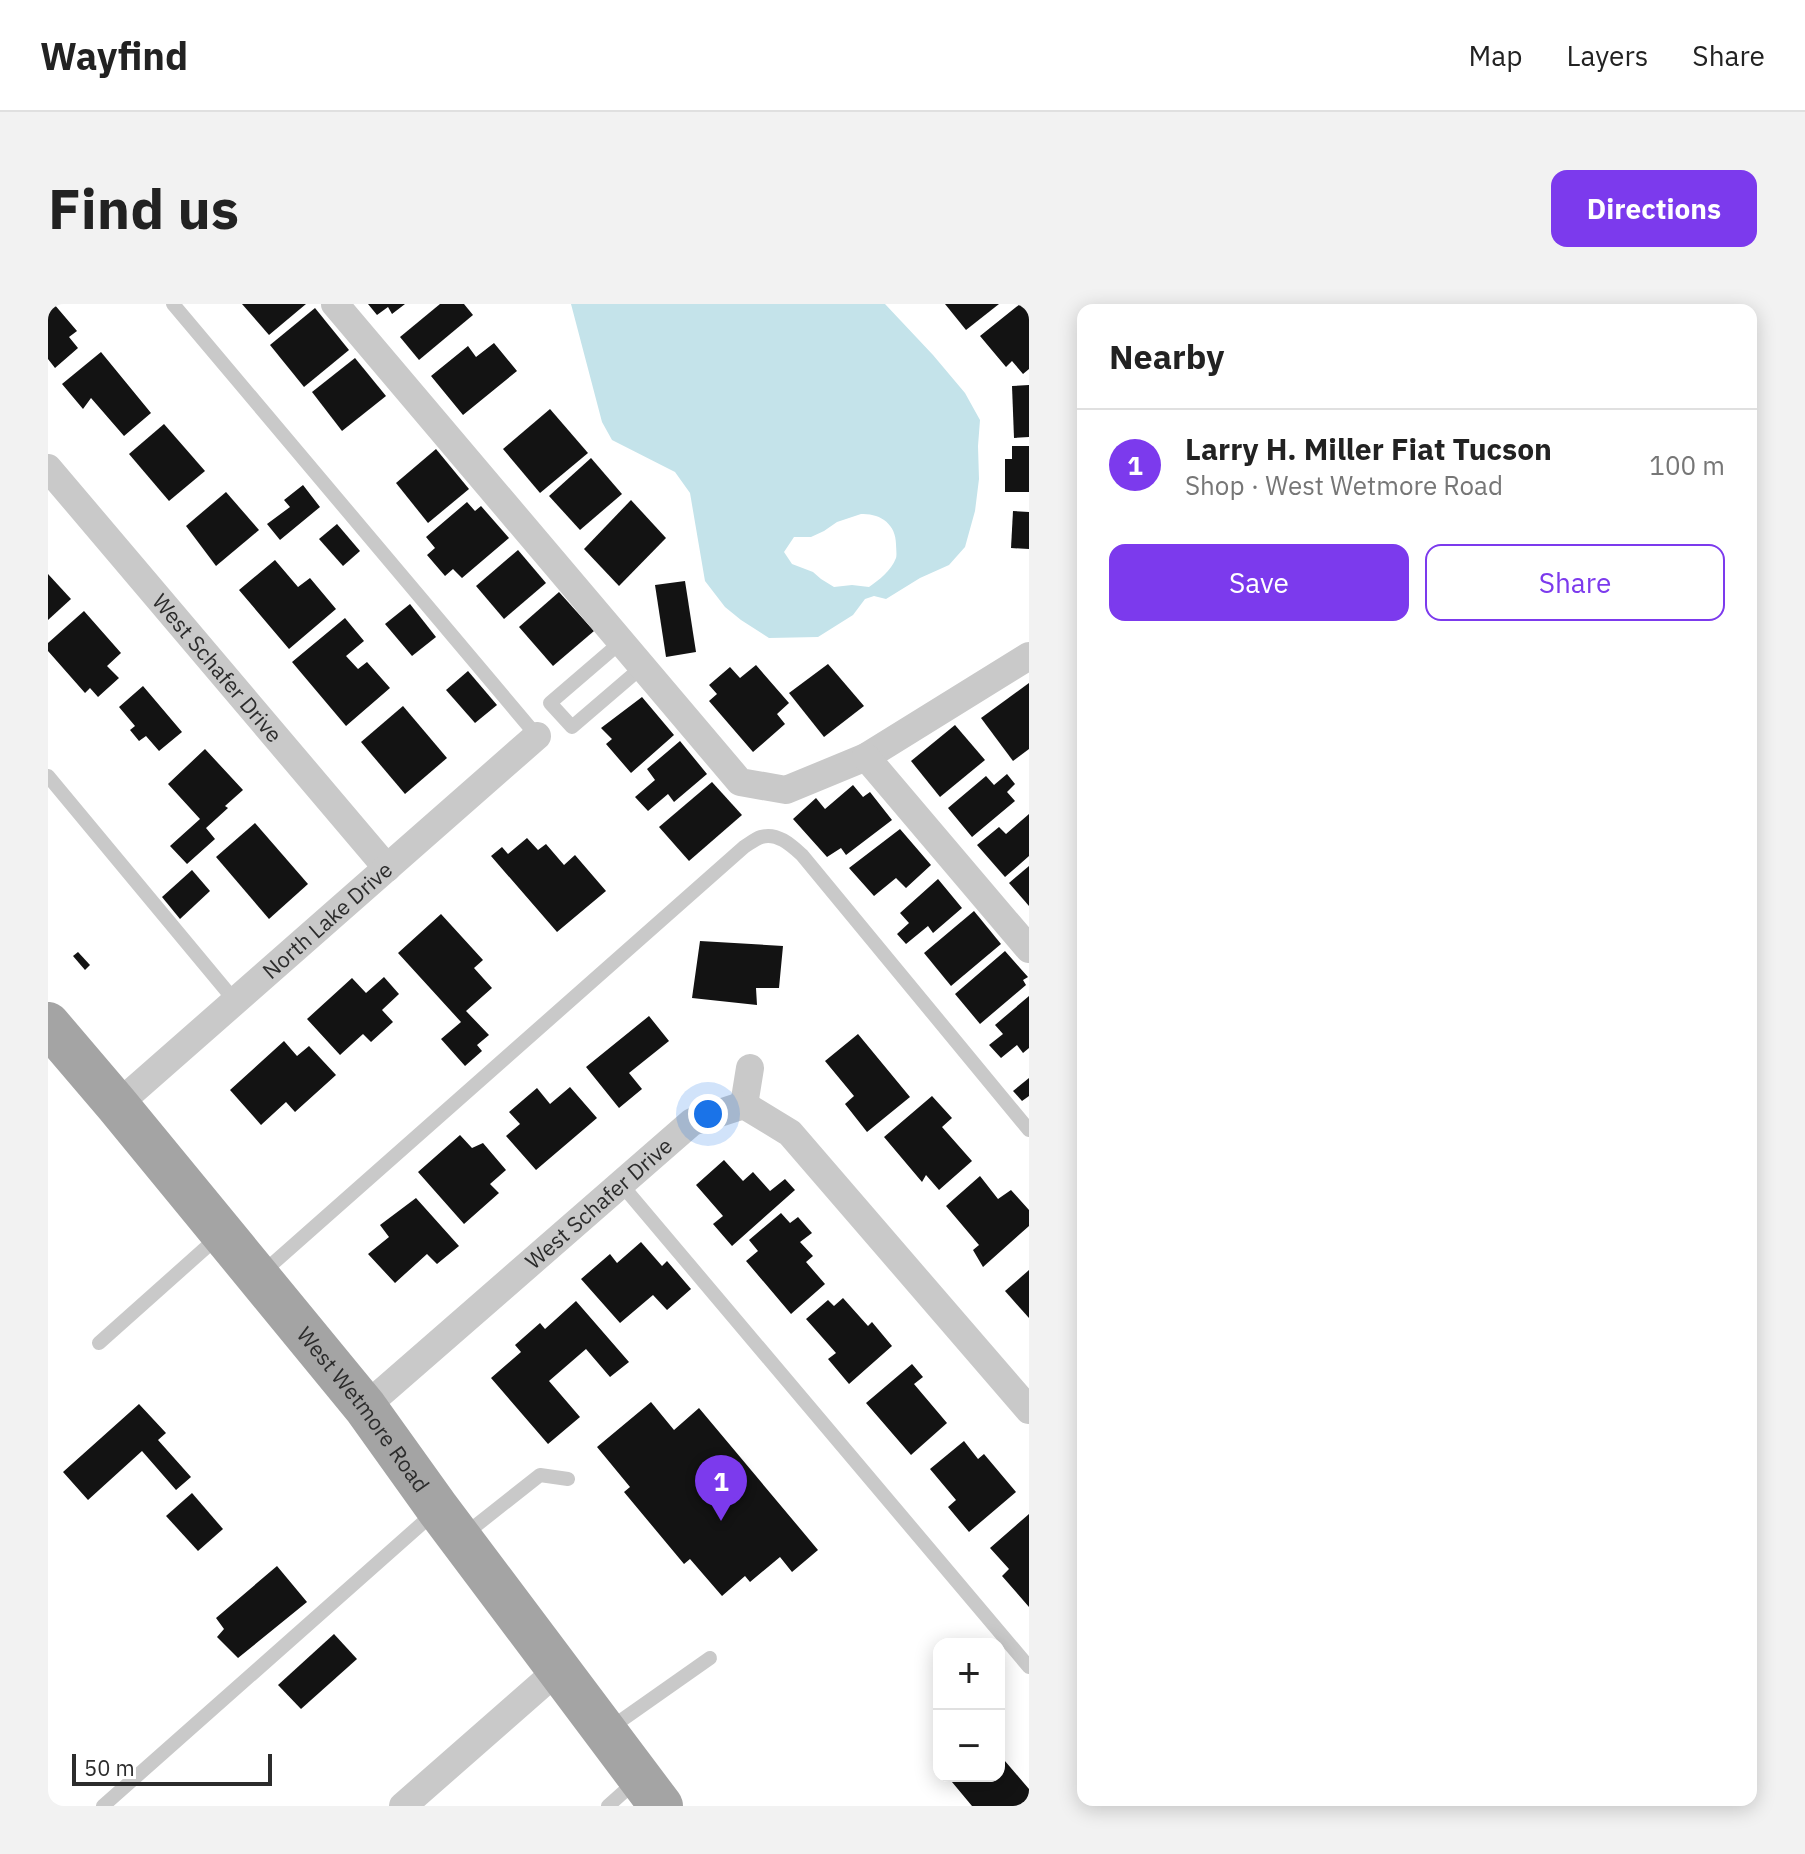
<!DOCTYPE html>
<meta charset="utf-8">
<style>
:root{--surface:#fff;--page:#f2f2f2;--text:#222;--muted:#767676;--line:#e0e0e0;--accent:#7c3aed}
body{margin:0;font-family:"IBM Plex Sans",sans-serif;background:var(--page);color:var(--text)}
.controls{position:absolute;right:24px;bottom:24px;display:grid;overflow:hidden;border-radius:16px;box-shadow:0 4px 20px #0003}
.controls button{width:72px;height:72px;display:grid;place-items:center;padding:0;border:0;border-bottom:2px solid var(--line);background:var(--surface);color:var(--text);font:40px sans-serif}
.scale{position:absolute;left:24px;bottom:20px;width:200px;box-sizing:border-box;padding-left:8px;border:4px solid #2c2c2c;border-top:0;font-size:22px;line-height:28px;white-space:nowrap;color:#2c2c2c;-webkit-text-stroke:6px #fff;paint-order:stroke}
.you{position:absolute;left:660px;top:810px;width:28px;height:28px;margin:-20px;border:6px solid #fff;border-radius:50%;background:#1a73e8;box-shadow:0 0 0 12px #1a73e833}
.badge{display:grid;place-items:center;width:52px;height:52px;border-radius:50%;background:var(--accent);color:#fff;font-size:26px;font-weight:700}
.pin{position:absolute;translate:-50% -66px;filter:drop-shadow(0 2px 4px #0008)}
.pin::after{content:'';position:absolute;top:42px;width:28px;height:24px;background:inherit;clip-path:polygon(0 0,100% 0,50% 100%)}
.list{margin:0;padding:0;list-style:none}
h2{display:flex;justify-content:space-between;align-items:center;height:104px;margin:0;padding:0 32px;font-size:34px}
h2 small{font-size:26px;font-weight:400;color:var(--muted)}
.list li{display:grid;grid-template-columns:52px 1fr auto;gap:24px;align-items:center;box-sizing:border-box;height:112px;padding:0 32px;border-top:2px solid var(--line)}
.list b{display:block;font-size:30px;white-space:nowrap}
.list p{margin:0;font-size:26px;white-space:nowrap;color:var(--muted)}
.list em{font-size:26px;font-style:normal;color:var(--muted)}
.actions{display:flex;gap:16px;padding:24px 32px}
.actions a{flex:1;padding:18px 0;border:2px solid var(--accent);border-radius:16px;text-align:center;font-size:28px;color:var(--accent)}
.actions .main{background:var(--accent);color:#fff}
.map{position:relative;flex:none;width:981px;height:1502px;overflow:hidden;border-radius:16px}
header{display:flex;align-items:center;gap:48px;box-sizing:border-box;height:112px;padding:0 40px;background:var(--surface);border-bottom:2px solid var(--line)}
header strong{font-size:38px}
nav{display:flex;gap:44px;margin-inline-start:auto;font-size:28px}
.intro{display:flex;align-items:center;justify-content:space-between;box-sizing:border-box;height:192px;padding:0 48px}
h1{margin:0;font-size:56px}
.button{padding:20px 36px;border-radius:16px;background:var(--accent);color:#fff;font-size:28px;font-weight:700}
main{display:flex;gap:48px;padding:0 48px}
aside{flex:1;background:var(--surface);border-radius:16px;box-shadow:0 4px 20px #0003}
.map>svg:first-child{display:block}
.water{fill:#c4e3ea;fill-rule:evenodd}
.building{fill:#131313}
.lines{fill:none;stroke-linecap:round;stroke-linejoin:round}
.service{stroke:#c9c9c9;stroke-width:14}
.minor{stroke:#c9c9c9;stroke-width:28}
.primary{stroke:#a4a4a4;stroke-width:44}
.labels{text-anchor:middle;stroke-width:8;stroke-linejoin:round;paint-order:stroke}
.street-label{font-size:22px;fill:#2c2c2c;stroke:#fff}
</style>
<header>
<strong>Wayfind</strong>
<nav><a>Map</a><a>Layers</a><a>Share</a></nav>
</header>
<div class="intro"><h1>Find us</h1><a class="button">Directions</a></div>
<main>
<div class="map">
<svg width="981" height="1502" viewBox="0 0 981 1502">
<rect width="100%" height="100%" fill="#fff"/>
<path class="water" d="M523 0H837L885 51 917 89 932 116 930 142 931 175 927 207 917 243 901 261 872 274 838 295 826 292 817 295 805 311 770 333 721 334 693 316 677 303 657 277 642 189 627 168 564 136 554 118ZM813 210C832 209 848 220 848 240 848 243 849 251 848 254 843 267 831 276 821 283L804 281 786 283 773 275 765 268 744 260 736 248 746 233H763L776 227 789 218Z"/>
<g class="building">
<polygon points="0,0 6,0 29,27 21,33 30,44 7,64 0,55"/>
<polygon points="194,0 258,0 221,31"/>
<polygon points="320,0 357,0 344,10 340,3 329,11"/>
<polygon points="392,0 416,0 425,11 371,56 352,33"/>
<polygon points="897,0 951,0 918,26"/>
<polygon points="972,0 981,0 981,65 975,70 964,57 958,63 932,32"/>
<polygon points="267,4 301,46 256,83 222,41"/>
<polygon points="446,39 469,67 415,111 383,72 420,42 428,53"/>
<polygon points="53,48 103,109 76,132 43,94 35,105 14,80"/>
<polygon points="307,54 338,92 294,127 264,88"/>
<polygon points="981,81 981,133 966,134 964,82"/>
<polygon points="502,105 540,149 492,189 455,145"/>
<polygon points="116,120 157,167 121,197 81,150"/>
<polygon points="964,142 981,142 981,188 957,188 957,155 964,155"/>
<polygon points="388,145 421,185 380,219 348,179"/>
<polygon points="543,154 574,190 532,226 501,192"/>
<polygon points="255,181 272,203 232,236 219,220 242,203 236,196"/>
<polygon points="178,188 211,226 168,262 138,222"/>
<polygon points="583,196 618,234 571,282 536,245"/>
<polygon points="419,198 427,207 433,202 461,234 414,274 405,265 397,272 379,251 387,244 378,233"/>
<polygon points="965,207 981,208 981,245 963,244"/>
<polygon points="289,220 312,247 295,262 271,235"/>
<polygon points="470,246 498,279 456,315 428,282"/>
<polygon points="227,256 250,283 262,274 288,305 241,345 191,286"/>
<polygon points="0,270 23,295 0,316"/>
<polygon points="637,277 648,348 618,353 607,281"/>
<polygon points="511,288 546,327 505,362 471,323"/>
<polygon points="362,300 388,333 364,352 337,320"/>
<polygon points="36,307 73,349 59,362 71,374 50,393 42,384 37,389 0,347 0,339"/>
<polygon points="297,314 316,337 298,352 310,365 319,358 342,384 298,422 244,358"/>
<polygon points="780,360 816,402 776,433 741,389"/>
<polygon points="708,361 741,399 729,410 737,420 705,448 661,397 669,390 661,381 682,363 692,374"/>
<polygon points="420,367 449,401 427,419 398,386"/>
<polygon points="981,379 981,445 965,457 933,414"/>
<polygon points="95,382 134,428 111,447 98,432 91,437 82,426 87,422 71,403"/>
<polygon points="594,393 626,431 583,469 558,440 564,435 553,424"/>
<polygon points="355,402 399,454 357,490 313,438"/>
<polygon points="907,421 937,456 892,493 863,457"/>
<polygon points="632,437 659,470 626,498 620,490 600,507 587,493 607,476 599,465"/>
<polygon points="157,445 195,486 177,502 180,504 158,524 167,535 139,560 122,542 152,515 120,480"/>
<polygon points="959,470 967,480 959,488 967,497 924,533 900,504 938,472 946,481"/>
<polygon points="664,478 694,511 641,557 611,523"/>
<polygon points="805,481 815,493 822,488 844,516 798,551 793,544 779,553 745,515 768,494 777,505"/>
<polygon points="981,510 981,552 957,573 929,541 951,523 958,530"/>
<polygon points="207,519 260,580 221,615 168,553"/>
<polygon points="852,525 883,561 858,584 848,574 826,592 801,564"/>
<polygon points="479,534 490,546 498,540 516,561 527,551 558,587 509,628 443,552 454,543 460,550"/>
<polygon points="981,562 981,602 961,579"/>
<polygon points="144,566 162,587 132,615 114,593"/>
<polygon points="890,575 914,604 885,629 880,622 858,640 849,630 861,619 852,609"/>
<polygon points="926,607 953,640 903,682 876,649"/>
<polygon points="393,610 435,656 426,664 444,684 418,707 441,731 429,741 434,747 417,762 393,735 413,718 350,649"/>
<polygon points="652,637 735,642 731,684 708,684 709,701 644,694"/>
<polygon points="957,647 980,673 975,676 978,681 932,720 907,690"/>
<polygon points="30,648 42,661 37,666 25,652"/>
<polygon points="336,673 351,690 334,706 345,718 323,738 315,730 292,751 259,715 304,674 318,689"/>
<polygon points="981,692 981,744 975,749 969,741 953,754 941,741 955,730 947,721"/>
<polygon points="601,712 621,737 581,769 594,785 571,804 538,763"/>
<polygon points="810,730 862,793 819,828 797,800 806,792 777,757"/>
<polygon points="236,737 249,752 261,742 288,771 247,808 238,798 213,821 182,786"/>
<polygon points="981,774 981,792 974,797 965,787"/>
<polygon points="522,783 549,814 488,866 458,832 472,820 461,808 489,784 502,800"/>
<polygon points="884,792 904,814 894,823 924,857 891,886 878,871 874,878 836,833"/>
<polygon points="412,831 424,844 435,839 458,866 442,880 451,889 416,920 370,868"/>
<polygon points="676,856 695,877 705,868 722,887 737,875 747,886 684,942 665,920 675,912 648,881"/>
<polygon points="932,872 950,895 963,886 981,906 981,922 935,963 925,946 931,941 898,902"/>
<polygon points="368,894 411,942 389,960 379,950 347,979 320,950 341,933 332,921"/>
<polygon points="733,909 742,919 750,913 764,929 752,938 765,952 758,958 777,980 743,1010 698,957 710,947 701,936"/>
<polygon points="593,938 614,962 619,957 643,985 619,1006 605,991 572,1019 533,975 562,950 569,959"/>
<polygon points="981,966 981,1014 957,987"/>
<polygon points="795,994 820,1022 824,1018 844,1042 801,1080 780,1055 788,1049 758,1015 780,996 786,1002"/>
<polygon points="528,997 581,1058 562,1073 538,1045 501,1077 532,1113 500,1140 443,1074 473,1048 467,1041 492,1019 497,1025"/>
<polygon points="864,1060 875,1073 866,1080 899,1119 863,1151 818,1099"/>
<polygon points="603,1098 626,1126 651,1104 770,1246 744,1268 732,1253 702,1278 697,1272 674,1292 642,1255 636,1260 576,1188 582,1183 549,1143"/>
<polygon points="91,1100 118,1129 110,1136 143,1173 128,1186 94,1147 40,1196 15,1168"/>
<polygon points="916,1137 930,1155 936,1150 968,1188 921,1228 900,1203 908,1196 882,1165"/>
<polygon points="144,1189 175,1225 150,1247 118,1212"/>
<polygon points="981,1210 981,1303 954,1272 961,1265 942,1244"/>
<polygon points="229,1262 259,1298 190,1354 169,1333 176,1325 168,1314"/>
<polygon points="286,1330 309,1355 253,1405 230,1381"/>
<polygon points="951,1450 981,1485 981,1502 924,1502 899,1472 951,1472"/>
</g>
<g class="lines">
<g class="service">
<polyline points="125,0 489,432"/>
<polyline points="573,338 502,399 524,423 594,363"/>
<polyline points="0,472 187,697"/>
<polyline points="573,880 981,1363"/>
<path d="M213 970 696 543C701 540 707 535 713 533 729 528 743 541 754 551L981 826"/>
<polyline points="51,1039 171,932"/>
<polyline points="416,1231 492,1171 520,1175"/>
<polyline points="561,1425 662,1354"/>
<polyline points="55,1502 387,1208"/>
<polyline points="560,1502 588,1477"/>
</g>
<g class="minor">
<polyline points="287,0 692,478 738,486 818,453 981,352"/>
<path id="s1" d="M0 164 339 564"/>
<polyline points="818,453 981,645"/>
<path id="s2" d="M69 801 489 432"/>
<polyline points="696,801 702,764"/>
<path id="s3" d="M317 1103 644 818 696 801 742 829 981 1106"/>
<polyline points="355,1502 510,1366"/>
</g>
<path class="primary" id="s4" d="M0 720 69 801 317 1103 390 1205 613 1502"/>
</g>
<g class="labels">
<g class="street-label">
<text dy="8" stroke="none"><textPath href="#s1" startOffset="262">West Schafer Drive</textPath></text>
<text dy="8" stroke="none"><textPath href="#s2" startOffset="280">North Lake Drive</textPath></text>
<text dy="8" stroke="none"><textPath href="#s3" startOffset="310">West Schafer Drive</textPath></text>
<text dy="8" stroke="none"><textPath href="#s4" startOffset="498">West Wetmore Road</textPath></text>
</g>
</g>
</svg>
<div class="controls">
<button>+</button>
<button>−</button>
</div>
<div class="scale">50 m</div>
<div class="you"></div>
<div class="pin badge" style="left:673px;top:1217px">1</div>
</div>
<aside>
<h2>Nearby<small></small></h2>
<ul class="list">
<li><span class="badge">1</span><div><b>Larry H. Miller Fiat Tucson</b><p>Shop · West Wetmore Road</p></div><em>100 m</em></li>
</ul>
<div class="actions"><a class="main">Save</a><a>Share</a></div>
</aside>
</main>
